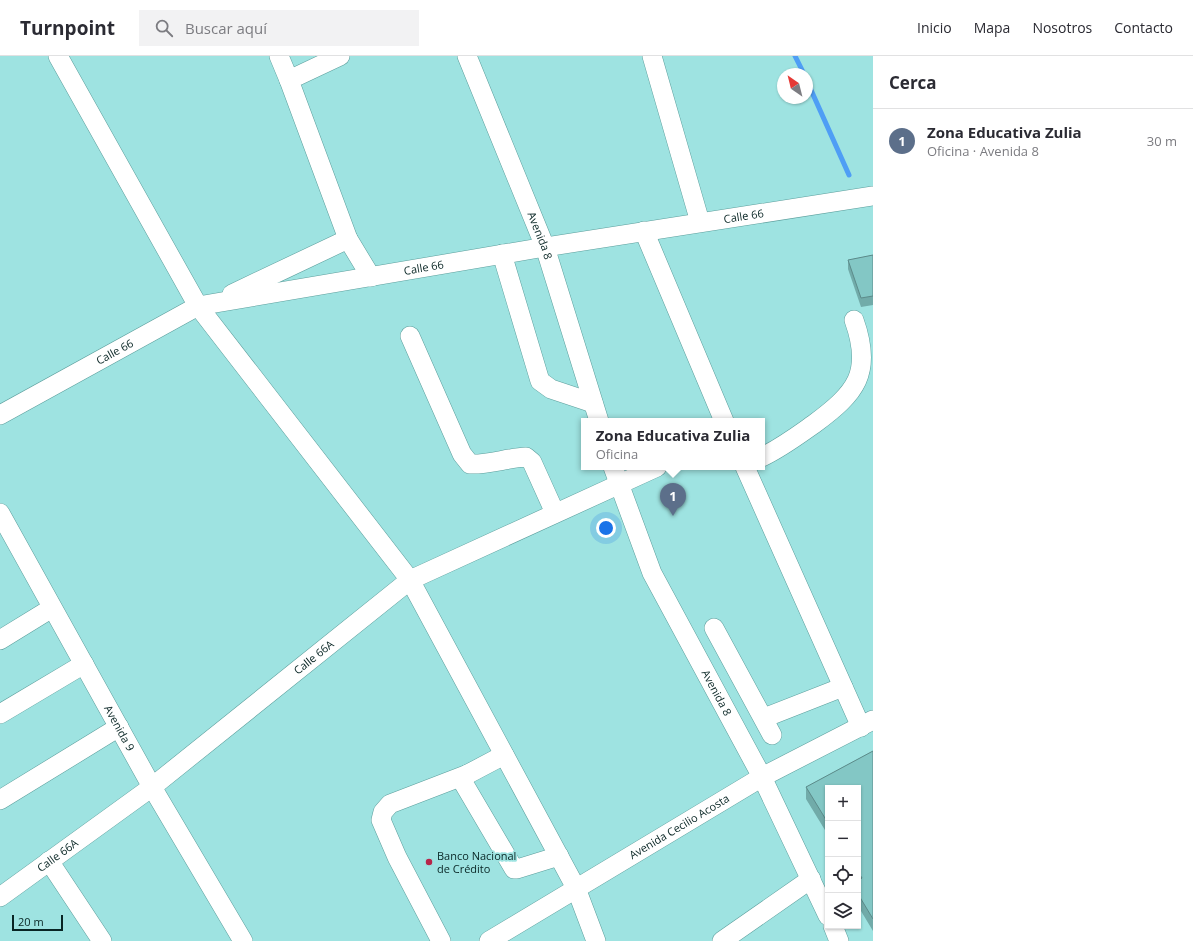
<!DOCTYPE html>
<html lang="es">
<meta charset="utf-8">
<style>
:root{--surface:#fff;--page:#f2f2f3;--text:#2b2b33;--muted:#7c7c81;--line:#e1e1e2;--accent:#0b8043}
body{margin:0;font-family:"Open Sans",sans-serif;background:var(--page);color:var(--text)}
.controls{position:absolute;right:12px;bottom:12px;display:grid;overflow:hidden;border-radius:0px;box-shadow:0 1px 3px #0004}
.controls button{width:36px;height:36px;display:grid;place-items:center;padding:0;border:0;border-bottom:1px solid var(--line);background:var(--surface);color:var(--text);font:20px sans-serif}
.compass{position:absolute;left:777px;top:12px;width:36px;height:36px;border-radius:50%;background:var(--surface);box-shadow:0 1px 3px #0004;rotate:325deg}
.scale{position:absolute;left:12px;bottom:10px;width:51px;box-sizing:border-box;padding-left:4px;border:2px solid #082524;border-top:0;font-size:11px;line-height:14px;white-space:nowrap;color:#082524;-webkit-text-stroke:3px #9ee3e1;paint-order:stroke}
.you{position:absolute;left:606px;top:472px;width:14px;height:14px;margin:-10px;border:3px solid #fff;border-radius:50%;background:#1a73e8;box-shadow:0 0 0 6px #1a73e833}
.badge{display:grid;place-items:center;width:26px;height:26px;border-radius:50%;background:var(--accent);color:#fff;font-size:13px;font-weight:700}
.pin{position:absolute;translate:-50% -33px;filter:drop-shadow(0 1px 2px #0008)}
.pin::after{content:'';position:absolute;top:21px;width:14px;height:12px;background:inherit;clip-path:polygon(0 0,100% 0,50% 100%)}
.popup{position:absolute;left:581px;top:362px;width:184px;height:52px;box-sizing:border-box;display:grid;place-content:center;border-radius:0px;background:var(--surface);filter:drop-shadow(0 1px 3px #0005);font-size:13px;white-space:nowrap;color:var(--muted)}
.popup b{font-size:15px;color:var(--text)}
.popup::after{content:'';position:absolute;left:50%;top:100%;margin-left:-8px;border:8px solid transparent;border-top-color:var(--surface)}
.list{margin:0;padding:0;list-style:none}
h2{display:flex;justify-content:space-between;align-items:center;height:52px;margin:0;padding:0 16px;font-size:17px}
h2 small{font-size:13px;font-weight:400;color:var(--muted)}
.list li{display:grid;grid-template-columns:26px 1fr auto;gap:12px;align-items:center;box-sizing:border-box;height:64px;padding:0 16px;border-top:1px solid var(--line)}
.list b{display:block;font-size:15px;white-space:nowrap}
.list p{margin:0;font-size:13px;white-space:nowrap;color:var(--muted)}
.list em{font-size:13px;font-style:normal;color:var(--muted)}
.icon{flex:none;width:22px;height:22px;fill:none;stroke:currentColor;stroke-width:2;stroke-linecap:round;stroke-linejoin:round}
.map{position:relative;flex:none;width:873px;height:885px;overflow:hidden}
header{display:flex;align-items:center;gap:24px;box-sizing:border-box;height:56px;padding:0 20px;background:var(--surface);border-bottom:1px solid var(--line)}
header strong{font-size:19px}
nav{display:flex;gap:22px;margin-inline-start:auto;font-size:14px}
.search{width:280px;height:36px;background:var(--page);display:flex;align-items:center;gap:10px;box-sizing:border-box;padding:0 14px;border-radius:0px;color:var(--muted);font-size:15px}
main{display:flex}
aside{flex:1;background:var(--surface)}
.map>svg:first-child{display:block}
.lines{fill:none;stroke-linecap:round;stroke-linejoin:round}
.stream{stroke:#4f9ef5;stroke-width:5}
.minor-casing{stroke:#5b9e9c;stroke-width:20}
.minor{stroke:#fff;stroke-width:19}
.wall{fill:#71aba9}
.building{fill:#83c7c5;stroke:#5c8b8a}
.poi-dot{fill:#b72549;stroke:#9ee3e1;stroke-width:1.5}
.labels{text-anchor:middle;stroke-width:3.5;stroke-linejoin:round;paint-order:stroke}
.street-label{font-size:11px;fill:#082524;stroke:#9ee3e1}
.poi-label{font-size:11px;fill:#082524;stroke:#9ee3e1;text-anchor:start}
</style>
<header>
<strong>Turnpoint</strong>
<div class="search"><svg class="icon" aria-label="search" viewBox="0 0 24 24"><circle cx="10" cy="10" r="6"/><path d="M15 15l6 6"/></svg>Buscar aquí</div>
<nav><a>Inicio</a><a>Mapa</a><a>Nosotros</a><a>Contacto</a></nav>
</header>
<main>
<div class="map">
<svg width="873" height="885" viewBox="0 0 873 885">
<rect width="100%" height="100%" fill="#9ee3e1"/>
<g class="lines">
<g class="stream">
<polyline points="795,0 804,18"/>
<polyline points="807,25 849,119"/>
</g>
<g class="minor-casing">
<g id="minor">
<polyline points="58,0 198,250 410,524 576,832 596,885"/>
<polyline points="279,0 289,24"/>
<path id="s1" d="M467 0 545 191 599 365"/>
<polyline points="652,0 700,166"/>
<polyline points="644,175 724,365"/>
<polyline points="348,183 371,221"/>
<polyline points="502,198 540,325 551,333 593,347"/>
<polyline points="232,238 348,183 289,24 340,0"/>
<path d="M410 280 462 398 470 408C488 409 507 402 526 401L532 406 555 457"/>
<path id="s2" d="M0 359 198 250 545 191 873 140"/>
<path d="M762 401C781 392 797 380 814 368 856 337 873 317 854 264"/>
<path id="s3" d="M613 411 652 517 762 721 828 860"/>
<polyline points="745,411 861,671"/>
<path id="s4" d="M0 457 152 731 243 885"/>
<polyline points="714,572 772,679"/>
<polyline points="0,584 52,552"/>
<polyline points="0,658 84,608"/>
<polyline points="764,662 843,631"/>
<polyline points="504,699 468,718 464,723 464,728 514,813 517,813 559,800"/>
<polyline points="0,744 119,671"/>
<polyline points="49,805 102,885"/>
<path id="s5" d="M0 841 152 731 410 524 657 411"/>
<polyline points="833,870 839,885"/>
<polyline points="441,885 397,801 381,764 383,756 390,748 468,718"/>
<path id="s6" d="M489 885 762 721 873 664"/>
<polyline points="722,885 811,823"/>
</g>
</g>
<use href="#minor" class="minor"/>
</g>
<g class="wall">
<polygon points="873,199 873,249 861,251 848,213 848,204"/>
<polygon points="873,695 873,875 858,850 858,732 828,732 828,779 806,743 806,731"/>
</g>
<g class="building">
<polygon points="873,199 873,240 861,242 848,204"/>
<polygon points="873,695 873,863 858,838 858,825 862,822 858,816 858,732 828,732 828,767 806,731"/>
</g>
<circle class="poi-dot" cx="429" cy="806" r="4"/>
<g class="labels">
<g class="street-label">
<text dy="4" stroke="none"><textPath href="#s2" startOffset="779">Calle 66</textPath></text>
<text dy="4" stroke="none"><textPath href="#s1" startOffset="194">Avenida 8</textPath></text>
<text dy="4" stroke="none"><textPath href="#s2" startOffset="455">Calle 66</textPath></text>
<text dy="4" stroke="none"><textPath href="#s2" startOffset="131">Calle 66</textPath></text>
<text dy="4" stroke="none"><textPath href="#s5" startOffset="395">Calle 66A</textPath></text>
<text dy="4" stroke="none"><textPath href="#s3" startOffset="249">Avenida 8</textPath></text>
<text dy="4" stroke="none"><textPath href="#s4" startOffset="246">Avenida 9</textPath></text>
<text dy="4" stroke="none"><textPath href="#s6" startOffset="222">Avenida Cecilio Acosta</textPath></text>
<text dy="4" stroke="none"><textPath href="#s5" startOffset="71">Calle 66A</textPath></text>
</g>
<g class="poi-label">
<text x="437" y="804">Banco Nacional<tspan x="437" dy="13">de Crédito</tspan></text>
</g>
</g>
</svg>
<div class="controls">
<button>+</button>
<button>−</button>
<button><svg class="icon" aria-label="locate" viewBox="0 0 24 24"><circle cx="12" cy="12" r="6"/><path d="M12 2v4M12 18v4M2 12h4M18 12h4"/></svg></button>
<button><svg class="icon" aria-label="layers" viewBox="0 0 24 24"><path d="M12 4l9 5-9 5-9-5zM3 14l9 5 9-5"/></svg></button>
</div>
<svg class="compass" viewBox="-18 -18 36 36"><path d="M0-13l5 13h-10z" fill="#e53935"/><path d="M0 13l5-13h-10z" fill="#7c7c81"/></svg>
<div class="scale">20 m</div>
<div class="you"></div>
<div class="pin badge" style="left:673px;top:460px;background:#5c6f8a">1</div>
<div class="popup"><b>Zona Educativa Zulia</b>Oficina</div>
</div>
<aside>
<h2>Cerca<small></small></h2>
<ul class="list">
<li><span class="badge" style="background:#5c6f8a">1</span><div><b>Zona Educativa Zulia</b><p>Oficina · Avenida 8</p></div><em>30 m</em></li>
</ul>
</aside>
</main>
